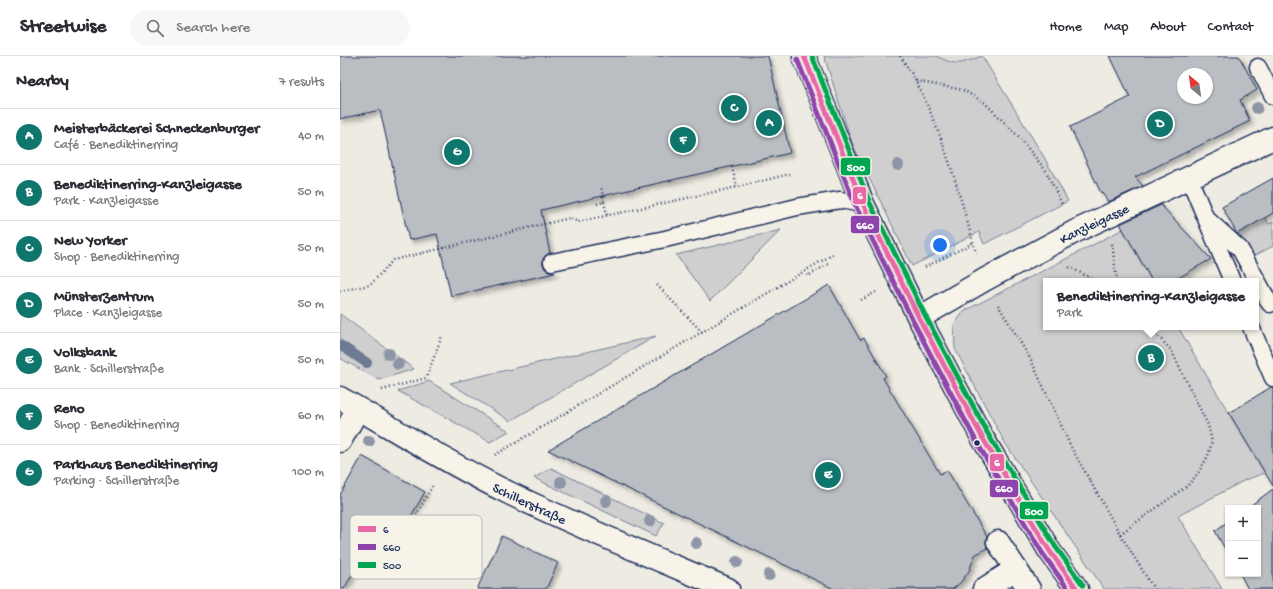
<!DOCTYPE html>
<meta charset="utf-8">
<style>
:root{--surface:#fff;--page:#f7f7f7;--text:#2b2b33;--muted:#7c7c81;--line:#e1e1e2;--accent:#0f766e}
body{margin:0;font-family:"Gochi Hand",sans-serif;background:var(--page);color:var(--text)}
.controls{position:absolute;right:12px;bottom:12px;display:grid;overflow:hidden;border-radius:0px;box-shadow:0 1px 3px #0004}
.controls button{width:36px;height:36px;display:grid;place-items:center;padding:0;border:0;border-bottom:1px solid var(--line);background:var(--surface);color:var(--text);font:20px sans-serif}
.compass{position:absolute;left:837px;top:12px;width:36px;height:36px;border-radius:50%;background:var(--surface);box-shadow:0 1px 3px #0004;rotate:331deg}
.you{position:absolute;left:600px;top:189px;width:14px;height:14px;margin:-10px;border:3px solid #fff;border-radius:50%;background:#1a73e8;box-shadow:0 0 0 6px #1a73e833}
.badge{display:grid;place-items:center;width:26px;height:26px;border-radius:50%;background:var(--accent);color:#fff;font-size:13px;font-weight:700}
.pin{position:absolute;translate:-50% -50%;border:2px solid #fff;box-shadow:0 1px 4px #0006}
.popup{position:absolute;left:703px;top:222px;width:216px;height:52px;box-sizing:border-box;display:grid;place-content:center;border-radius:0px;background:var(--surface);filter:drop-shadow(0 1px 3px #0005);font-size:13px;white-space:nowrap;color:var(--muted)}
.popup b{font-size:15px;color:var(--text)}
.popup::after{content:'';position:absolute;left:50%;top:100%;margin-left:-8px;border:8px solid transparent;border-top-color:var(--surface)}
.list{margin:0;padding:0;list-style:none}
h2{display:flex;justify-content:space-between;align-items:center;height:52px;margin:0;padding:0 16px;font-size:17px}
h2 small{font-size:13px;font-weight:400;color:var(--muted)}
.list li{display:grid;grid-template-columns:26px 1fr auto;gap:12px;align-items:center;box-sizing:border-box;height:56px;padding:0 16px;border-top:1px solid var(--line)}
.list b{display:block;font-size:15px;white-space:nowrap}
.list p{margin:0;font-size:13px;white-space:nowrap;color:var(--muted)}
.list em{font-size:13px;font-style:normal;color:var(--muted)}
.icon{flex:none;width:22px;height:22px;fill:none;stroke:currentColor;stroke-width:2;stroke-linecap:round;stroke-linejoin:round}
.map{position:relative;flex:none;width:933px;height:533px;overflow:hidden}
header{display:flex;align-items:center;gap:24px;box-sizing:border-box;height:56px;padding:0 20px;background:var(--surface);border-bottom:1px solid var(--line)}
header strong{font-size:19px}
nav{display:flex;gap:22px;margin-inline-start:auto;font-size:14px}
.search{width:280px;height:36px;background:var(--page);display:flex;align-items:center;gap:10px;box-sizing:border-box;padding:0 14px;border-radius:22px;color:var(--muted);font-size:15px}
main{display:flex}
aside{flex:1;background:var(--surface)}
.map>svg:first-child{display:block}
.built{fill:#deddd8}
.green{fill:#cfcfcf;stroke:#757f96}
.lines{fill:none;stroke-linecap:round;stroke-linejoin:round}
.stream{stroke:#6e7992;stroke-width:10}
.building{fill:#babdc2;stroke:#1b2f5e;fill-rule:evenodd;filter:url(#shadow)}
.lane-casing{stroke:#1b2f5e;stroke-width:19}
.street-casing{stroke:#1b2f5e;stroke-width:25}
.secondary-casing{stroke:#1b2f5e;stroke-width:25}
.path{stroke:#1b2f5e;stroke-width:2.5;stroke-dasharray:1 3;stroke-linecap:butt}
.lane{stroke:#f7f3e8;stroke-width:16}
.street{stroke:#f7f3e8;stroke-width:22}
.secondary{stroke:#f7f3e8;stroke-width:22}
.bus-1-casing{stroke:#f7f3e8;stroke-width:8}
.bus-2-casing{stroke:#f7f3e8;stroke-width:8}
.bus-3-casing{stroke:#f7f3e8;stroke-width:8}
.bus-1{stroke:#e868a7;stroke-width:5}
.bus-2{stroke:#8e44ad;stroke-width:5}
.bus-3{stroke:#00a651;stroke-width:5}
.tree{fill:#8e95a6}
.bus-dot{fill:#1b2f5e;stroke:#f7f3e8;stroke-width:1.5}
.labels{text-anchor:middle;stroke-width:3.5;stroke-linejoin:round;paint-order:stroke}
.street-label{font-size:14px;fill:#1b2f5e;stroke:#f7f3e8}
.key{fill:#f7f3e8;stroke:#b5b8bf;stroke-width:1}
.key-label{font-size:11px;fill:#1b2f5e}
.line-badge{stroke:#f7f3e8;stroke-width:1.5}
.badge-label{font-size:11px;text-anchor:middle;font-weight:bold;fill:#fff}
</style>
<header>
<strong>Streetwise</strong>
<div class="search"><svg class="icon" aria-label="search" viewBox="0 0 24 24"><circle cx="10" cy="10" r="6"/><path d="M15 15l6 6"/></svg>Search here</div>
<nav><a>Home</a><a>Map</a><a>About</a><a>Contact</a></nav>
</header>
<main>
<aside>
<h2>Nearby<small>7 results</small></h2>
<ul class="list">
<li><span class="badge">A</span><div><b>Meisterbäckerei Schneckenburger</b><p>Café · Benediktinerring</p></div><em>40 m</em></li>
<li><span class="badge">B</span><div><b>Benediktinerring-Kanzleigasse</b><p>Park · Kanzleigasse</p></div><em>50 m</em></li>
<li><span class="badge">C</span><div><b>New Yorker</b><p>Shop · Benediktinerring</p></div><em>50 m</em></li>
<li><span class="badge">D</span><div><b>Münsterzentrum</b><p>Place · Kanzleigasse</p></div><em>50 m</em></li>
<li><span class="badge">E</span><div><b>Volksbank</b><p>Bank · Schillerstraße</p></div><em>50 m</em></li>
<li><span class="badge">F</span><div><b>Reno</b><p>Shop · Benediktinerring</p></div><em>60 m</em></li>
<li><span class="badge">G</span><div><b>Parkhaus Benediktinerring</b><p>Parking · Schillerstraße</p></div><em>100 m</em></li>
</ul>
</aside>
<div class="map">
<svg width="933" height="533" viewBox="0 0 933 533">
<defs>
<filter id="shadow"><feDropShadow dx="3.5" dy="3.5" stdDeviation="2" flood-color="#0004"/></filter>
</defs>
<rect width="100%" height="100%" fill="#eeebe2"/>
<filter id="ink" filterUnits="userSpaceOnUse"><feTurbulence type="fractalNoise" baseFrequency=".025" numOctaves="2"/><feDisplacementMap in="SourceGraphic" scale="8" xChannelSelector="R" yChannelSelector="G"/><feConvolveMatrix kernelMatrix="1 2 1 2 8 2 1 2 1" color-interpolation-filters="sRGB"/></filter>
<g filter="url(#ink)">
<polygon class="built" points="596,0 641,0 632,5 620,8 608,6"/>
<g class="green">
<path d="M484 0H596C618 11 620 8 642 0L704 101 728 145 644 188 639 176 572 210 512 87Z"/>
<polygon points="925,161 929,168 933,166 933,190 912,201 898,177"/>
<polygon points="783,173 812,225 706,225 706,271 838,271 871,327 925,417 905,424 838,460 882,533 764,533 665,387 615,293 614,269 624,255 720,206"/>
<polygon points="441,174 370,245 336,199"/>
<polygon points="0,258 74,313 39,324 0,302"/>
<polygon points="316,280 170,365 110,327"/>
<polygon points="89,325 169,375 150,386 58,335"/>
<polygon points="211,412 324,467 316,480 194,422"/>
</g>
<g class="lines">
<polyline class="stream" points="0,289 27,307"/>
</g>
<g class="building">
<polygon points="0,0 428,0 450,97 201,154 210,197 206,199 203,203 203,208 205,213 209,215 214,215 215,217 111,240 97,178 69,184 40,54 0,63"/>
<path d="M770 0H899L917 34 900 44 910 65 795 121 803 130 768 146 762 136 761 137 730 71 790 41ZM843 18H867V42H843Z"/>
<polygon points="933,122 933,157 897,178 882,151"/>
<polygon points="821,149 871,203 833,225 812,225 780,168"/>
<polygon points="489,229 520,284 524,282 546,320 543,322 600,418 607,414 647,481 646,487 647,492 635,499 629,515 621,526 613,533 494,533 208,394"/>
<polygon points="931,331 933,331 933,430 889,357"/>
<polygon points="22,400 85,436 56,486 37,475 4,533 0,533 0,439"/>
<polygon points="933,433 933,533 908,533 900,518 918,518 918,452 907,452"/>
<polygon points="888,465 888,498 875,475"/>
<polygon points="162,480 218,507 206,533 137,533"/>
</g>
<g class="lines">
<g class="lane-casing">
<g id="lane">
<polyline points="918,11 933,40"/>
<polyline points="849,122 892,225"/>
<polyline points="868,164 900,193 930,248"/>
<polyline points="212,206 325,183 457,151 500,144 523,148"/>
<polyline points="911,271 933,322"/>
</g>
</g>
<g class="street-casing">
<g id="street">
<path id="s1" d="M579 262 646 223 736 175 933 82"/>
<path id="s2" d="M0 342C56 374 111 409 169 437 241 472 315 502 388 533"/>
<polyline points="0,385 18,353"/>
<polyline points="658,486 689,533"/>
<polyline points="644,533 676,513"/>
</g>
</g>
<g class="secondary-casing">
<polyline id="secondary" points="464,0 523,148 579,262 642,381 709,494 737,533"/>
</g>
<g class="path">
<path d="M560 0C566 9 572 17 576 26 604 80 620 139 636 197"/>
<polyline points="576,25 623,34 645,47 679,81 706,115 723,150"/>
<polyline points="392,111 397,131"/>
<polyline points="264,146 267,159"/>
<polyline points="257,148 264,146 261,130"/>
<polyline points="772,188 777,225"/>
<polyline points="585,211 633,187"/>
<polyline points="729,211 757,225"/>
<polyline points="465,215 468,220 488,208"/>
<polyline points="317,229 362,276"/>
<polyline points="0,235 30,229 53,204 230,162 238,166 397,131 450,118"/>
<polyline points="521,244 536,236"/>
<polyline points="658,249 691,304 731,391 780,478 814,533"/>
<polyline points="42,334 86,322 102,280"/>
<polyline points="155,399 495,197"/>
<polyline points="780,478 847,430 857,419 868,400 872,386 868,369 831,294 810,271"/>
<polyline points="43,503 60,488 93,429"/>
</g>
<use href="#lane" class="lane"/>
<use href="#street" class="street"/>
<use href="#secondary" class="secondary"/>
<g class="bus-1-casing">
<polyline id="bus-1" points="464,0 523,148 579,262 642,381 709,494 737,533"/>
</g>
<g class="bus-2-casing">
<polyline id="bus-2" points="457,3 516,151 573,265 636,385 703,498 728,533"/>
</g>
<g class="bus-3-casing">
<polyline id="bus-3" points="472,0 529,145 585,259 648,378 715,490 743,529"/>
</g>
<use href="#bus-1" class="bus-1"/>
<use href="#bus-2" class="bus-2"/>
<use href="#bus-3" class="bus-3"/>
</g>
<g class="tree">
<circle cx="917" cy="52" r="6"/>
<circle cx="558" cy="109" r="6"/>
<circle cx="49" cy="298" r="6"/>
<circle cx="58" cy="308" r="6"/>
<circle cx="29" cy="385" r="6"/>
<circle cx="221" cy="426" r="6"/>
<circle cx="266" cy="445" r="6"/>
<circle cx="310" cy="465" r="6"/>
<circle cx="356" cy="487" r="6"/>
<circle cx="397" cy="506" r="6"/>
<circle cx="429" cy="519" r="6"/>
</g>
</g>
<circle class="bus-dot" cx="637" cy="387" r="3.5"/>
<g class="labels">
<g class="street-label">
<text dy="5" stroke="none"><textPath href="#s1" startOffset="199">Kanzleigasse</textPath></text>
<text dy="5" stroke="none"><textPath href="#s2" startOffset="217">Schillerstraße</textPath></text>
</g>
</g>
<rect x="10" y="459" width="132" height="64" rx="6" class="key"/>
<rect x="18" y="470" width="18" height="6" fill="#e868a7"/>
<rect x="18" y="488" width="18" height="6" fill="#8e44ad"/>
<rect x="18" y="506" width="18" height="6" fill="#00a651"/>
<g class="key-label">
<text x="43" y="477">6</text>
<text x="43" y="495">660</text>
<text x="43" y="513">500</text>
</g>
<g class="line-badge">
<rect x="500" y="101" width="31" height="19" rx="4" fill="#00a651"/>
<rect x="512" y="130" width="15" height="19" rx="4" fill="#e868a7"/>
<rect x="510" y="159" width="30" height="19" rx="4" fill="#8e44ad"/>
<rect x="649" y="397" width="16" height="19" rx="4" fill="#e868a7"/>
<rect x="649" y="423" width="30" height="19" rx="4" fill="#8e44ad"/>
<rect x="679" y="445" width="30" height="19" rx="4" fill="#00a651"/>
</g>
<g class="badge-label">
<text x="516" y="115">500</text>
<text x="520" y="143">6</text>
<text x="525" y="173">660</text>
<text x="657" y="410">6</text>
<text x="664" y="436">660</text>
<text x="694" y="459">500</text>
</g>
</svg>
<div class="controls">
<button>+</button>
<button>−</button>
</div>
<svg class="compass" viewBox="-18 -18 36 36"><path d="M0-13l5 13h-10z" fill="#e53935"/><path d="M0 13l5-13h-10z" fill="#7c7c81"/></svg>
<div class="you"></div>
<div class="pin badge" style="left:429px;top:67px">A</div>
<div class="pin badge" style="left:811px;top:302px">B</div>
<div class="popup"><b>Benediktinerring-Kanzleigasse</b>Park</div>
<div class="pin badge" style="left:394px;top:52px">C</div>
<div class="pin badge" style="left:820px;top:68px">D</div>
<div class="pin badge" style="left:488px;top:419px">E</div>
<div class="pin badge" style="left:343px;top:84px">F</div>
<div class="pin badge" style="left:117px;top:96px">G</div>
</div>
</main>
